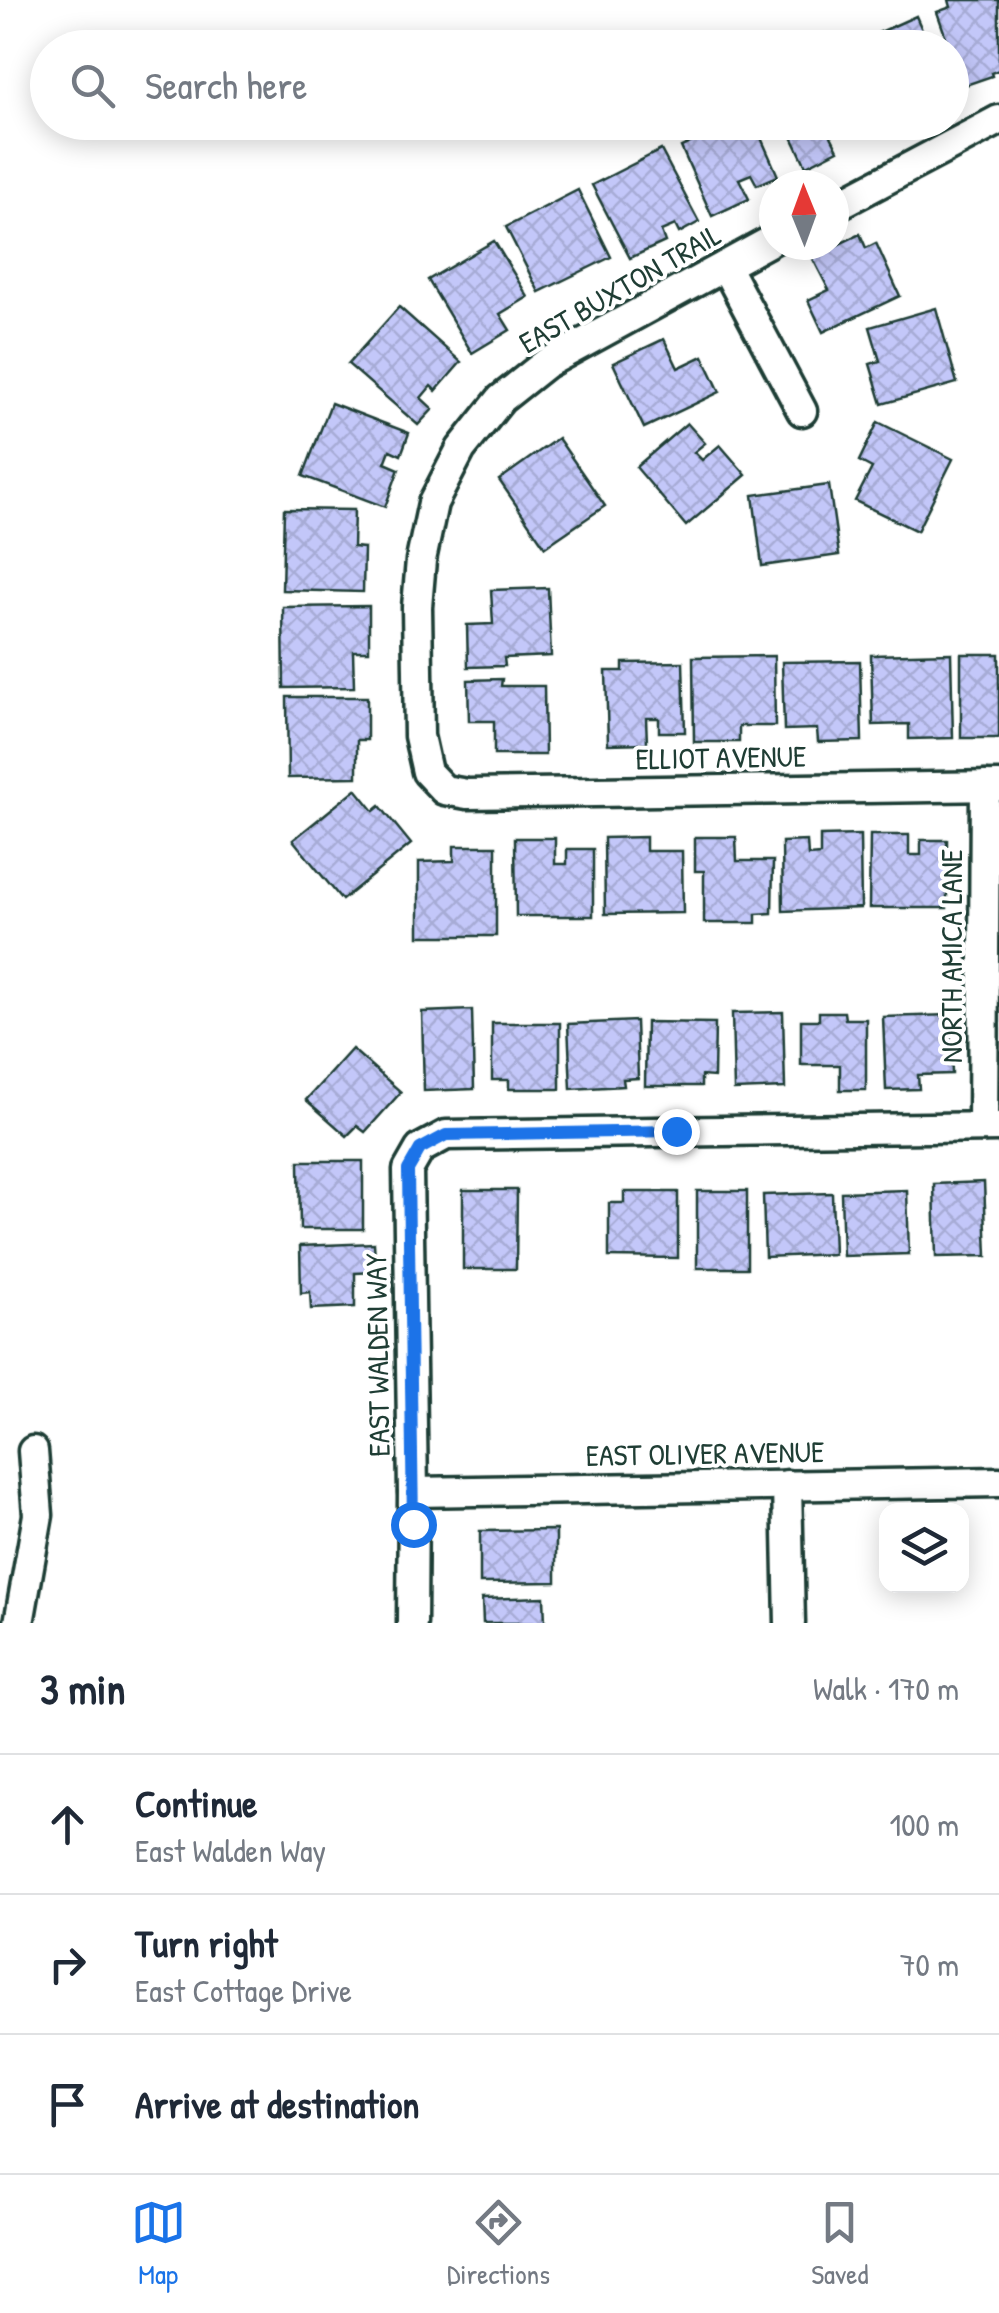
<!DOCTYPE html>
<meta charset="utf-8">
<style>
:root{--surface:#fff;--page:#f2f2f3;--text:#1f2937;--muted:#747a83;--line:#e0e1e3;--accent:#1a73e8}
body{margin:0;font-family:"Patrick Hand",sans-serif;background:var(--page);color:var(--text)}
.controls{position:absolute;right:30px;bottom:30px;display:grid;overflow:hidden;border-radius:20px;box-shadow:0 5px 25px #0003}
.controls button{width:90px;height:90px;display:grid;place-items:center;padding:0;border:0;border-bottom:2px solid var(--line);background:var(--surface);color:var(--text);font:50px sans-serif}
.compass{position:absolute;left:759px;top:170px;width:90px;height:90px;border-radius:50%;background:var(--surface);box-shadow:0 5px 25px #0003;rotate:359deg}
.stop{position:absolute;width:30px;height:30px;margin:-22px;border:8px solid #1a73e8;border-radius:50%;background:#fff}
.stop.end{background:#1a73e8;border-color:#fff;box-shadow:0 2px 10px #0008}
.list{margin:0;padding:0;list-style:none}
h2{display:flex;justify-content:space-between;align-items:center;height:130px;margin:0;padding:0 40px;font-size:42px}
h2 small{font-size:32px;font-weight:400;color:var(--muted)}
.list li{display:grid;grid-template-columns:65px 1fr auto;gap:30px;align-items:center;box-sizing:border-box;height:140px;padding:0 40px;border-top:2px solid var(--line)}
.list b{display:block;font-size:38px;white-space:nowrap}
.list p{margin:0;font-size:32px;white-space:nowrap;color:var(--muted)}
.list em{font-size:32px;font-style:normal;color:var(--muted)}
.icon{flex:none;width:55px;height:55px;fill:none;stroke:currentColor;stroke-width:2;stroke-linecap:round;stroke-linejoin:round}
.map{position:relative;flex:none;width:999px;height:1623px;overflow:hidden}
.search{position:absolute;background:var(--surface);box-shadow:0 5px 25px #0003;left:30px;right:30px;top:30px;height:110px;display:flex;align-items:center;gap:25px;box-sizing:border-box;padding:0 35px;border-radius:55px;color:var(--muted);font-size:38px}
.sheet{height:550px;background:var(--surface)}
nav{display:flex;justify-content:space-around;align-items:center;box-sizing:border-box;height:140px;border-top:2px solid var(--line);background:var(--surface);font-size:28px;color:var(--muted)}
nav a{display:grid;justify-items:center;gap:5px}
nav .on{color:var(--accent)}
.map>svg:first-child{display:block}
.building{fill:url(#building-cross-hatch);stroke:#1f3d34;stroke-width:2.5}
.lines{fill:none;stroke-linecap:round;stroke-linejoin:round}
.street-casing{stroke:#1f3d34;stroke-width:35}
.street{stroke:#fff;stroke-width:28}
.route{stroke:#1a73e8;stroke-width:12}
.labels{text-anchor:middle;stroke-width:8;stroke-linejoin:round;paint-order:stroke}
.street-label{font-size:30px;fill:#1f3d34;stroke:#fff}
</style>
<div class="map">
<svg width="999" height="1623" viewBox="0 0 999 1623">
<defs>
<pattern id="building-cross-hatch" width="8" height="8" patternUnits="userSpaceOnUse" patternTransform="scale(2.5)"><rect width="8" height="8" fill="#c3c7f9"/><path d="M0 0l8 8M0 8l8-8" fill="none" stroke="#a7acd6"/></pattern>
</defs>
<rect width="100%" height="100%" fill="#fff"/>
<filter id="ink" filterUnits="userSpaceOnUse"><feTurbulence type="fractalNoise" baseFrequency=".01" numOctaves="2"/><feDisplacementMap in="SourceGraphic" scale="20" xChannelSelector="R" yChannelSelector="G"/><feConvolveMatrix kernelMatrix="1 2 1 2 8 2 1 2 1" color-interpolation-filters="sRGB"/></filter>
<g filter="url(#ink)">
<g class="building">
<polygon points="949,0 999,0 999,70 991,73 992,76 963,86 937,12 951,7"/>
<polygon points="916,16 930,48 847,47"/>
<polygon points="736,122 754,122 778,176 757,185 751,174 739,179 749,199 712,216 681,147"/>
<polygon points="785,122 844,122 828,130 838,150 806,166"/>
<polygon points="661,150 699,222 679,233 675,225 661,231 665,242 630,258 592,185"/>
<polygon points="578,190 611,257 539,292 506,227"/>
<polygon points="860,234 866,248 876,243 900,296 823,332 808,300 829,290 812,257"/>
<polygon points="494,241 528,297 500,314 510,330 472,353 428,280"/>
<polygon points="399,307 461,362 436,391 431,386 421,398 433,409 418,425 348,364"/>
<polygon points="936,308 957,383 882,404 870,364 880,361 870,327"/>
<polygon points="664,339 678,368 703,356 720,392 644,428 613,363"/>
<polygon points="331,403 409,433 401,455 390,450 385,463 399,469 385,507 303,476"/>
<polygon points="878,422 953,459 917,531 855,501 872,468 859,461"/>
<polygon points="687,423 705,443 694,452 702,460 720,445 746,475 686,526 636,467"/>
<polygon points="558,438 605,506 545,547 499,480"/>
<polygon points="829,485 839,555 762,566 753,495"/>
<polygon points="284,509 354,510 353,547 364,548 363,592 282,590"/>
<polygon points="548,588 551,656 504,658 505,666 468,667 467,625 493,624 491,590"/>
<polygon points="369,606 369,651 353,651 354,687 284,688 283,607"/>
<polygon points="951,653 953,738 909,739 909,724 873,725 871,655"/>
<rect x="961" y="654" width="38" height="84"/>
<polygon points="774,656 775,726 739,726 739,742 694,742 693,657"/>
<polygon points="860,661 862,741 818,742 817,729 784,730 782,662"/>
<polygon points="683,662 685,732 659,732 659,718 646,718 647,743 608,744 606,671 623,671 623,663"/>
<polygon points="502,679 501,686 544,686 545,755 494,755 494,721 469,721 468,680"/>
<polygon points="287,697 367,697 367,740 357,740 357,777 288,778"/>
<polygon points="356,789 374,811 380,806 411,844 342,900 293,840"/>
<polygon points="860,835 861,908 783,911 782,842 807,841 808,856 820,855 820,836"/>
<polygon points="870,835 909,835 909,855 921,855 921,840 947,840 947,908 869,908"/>
<polygon points="646,837 646,851 682,851 683,913 605,914 604,838"/>
<polygon points="695,837 736,837 737,861 773,861 772,913 756,914 756,923 704,923 704,871 695,871"/>
<polygon points="515,838 555,838 555,864 567,864 567,849 593,849 593,916 516,916"/>
<polygon points="454,846 496,846 496,936 419,936 419,862 454,861"/>
<polygon points="472,1010 474,1089 424,1091 422,1012"/>
<polygon points="783,1012 785,1088 734,1090 732,1013"/>
<polygon points="819,1012 844,1012 845,1019 866,1019 866,1090 840,1090 840,1065 801,1065 801,1020 819,1020"/>
<polygon points="950,1015 952,1074 918,1075 919,1089 886,1090 883,1017"/>
<polygon points="636,1021 638,1078 623,1079 624,1086 571,1089 568,1024"/>
<polygon points="646,1022 715,1023 714,1077 701,1076 701,1086 645,1086"/>
<polygon points="492,1023 560,1023 560,1089 509,1089 509,1080 492,1080"/>
<polygon points="352,1049 401,1092 365,1132 357,1126 347,1136 306,1100"/>
<polygon points="299,1161 363,1161 363,1229 300,1229"/>
<polygon points="984,1182 987,1256 936,1257 934,1184"/>
<polygon points="463,1190 517,1190 516,1269 463,1269"/>
<polygon points="907,1190 909,1254 843,1256 841,1192"/>
<rect x="697" y="1191" width="50" height="77"/>
<polygon points="624,1192 678,1192 678,1258 609,1257 609,1203 624,1203"/>
<polygon points="832,1193 834,1254 765,1257 763,1195"/>
<polygon points="374,1243 376,1272 355,1273 355,1307 311,1309 310,1292 301,1293 300,1246"/>
<polygon points="556,1530 556,1582 480,1583 480,1531"/>
<polygon points="544,1597 545,1623 483,1623 482,1599"/>
</g>
<g class="lines">
<g class="street-casing">
<g id="street">
<polyline points="834,207 999,120"/>
<polyline points="774,239 545,364 501,399 461,449 433,503 421,560 417,607 419,736 427,772 444,790 467,794 999,786"/>
<polyline points="725,266 802,411"/>
<polyline points="983,1127 985,786"/>
<polyline points="787,1485 790,1623"/>
<polyline points="413,1492 999,1482"/>
<polyline points="19,1623 38,1515 33,1451"/>
<polyline points="412,1623 413,1492 408,1170 420,1149 446,1135 999,1127"/>
</g>
</g>
<use href="#street" class="street"/>
</g>
</g>
<g class="lines" filter="url(#ink)">
<polyline class="route" points="413,1524 408,1170 420,1149 446,1135 676,1131"/>
</g>
<g class="labels">
<g class="street-label">
<text transform="translate(620 289) rotate(-30)" y="10">EAST BUXTON TRAIL</text>
<text transform="translate(721 758) rotate(-1)" y="10">ELLIOT AVENUE</text>
<text transform="translate(952 956) rotate(-90)" y="10">NORTH AMICA LANE</text>
<text transform="translate(378 1355) rotate(-91)" y="10">EAST WALDEN WAY</text>
<text transform="translate(705 1454) rotate(-1)" y="10">EAST OLIVER AVENUE</text>
</g>
</g>
</svg>
<div class="controls">
<button><svg class="icon" aria-label="layers" viewBox="0 0 24 24"><path d="M12 4l9 5-9 5-9-5zM3 14l9 5 9-5"/></svg></button>
</div>
<svg class="compass" viewBox="-18 -18 36 36"><path d="M0-13l5 13h-10z" fill="#e53935"/><path d="M0 13l5-13h-10z" fill="#747a83"/></svg>
<div class="stop" style="left:413px;top:1524px"></div>
<div class="stop end" style="left:676px;top:1131px"></div>
<div class="search"><svg class="icon" aria-label="search" viewBox="0 0 24 24"><circle cx="10" cy="10" r="6"/><path d="M15 15l6 6"/></svg>Search here</div>
</div>
<section class="sheet">
<h2>3 min<small>Walk · 170 m</small></h2>
<ul class="list">
<li><svg class="icon" aria-label="ahead" viewBox="0 0 24 24"><path d="M12 20V5M6 11l6-6 6 6"/></svg><div><b>Continue</b><p>East Walden Way</p></div><em>100 m</em></li>
<li><svg class="icon" aria-label="right" viewBox="0 0 24 24"><path d="M7 20v-9h11M14 6l5 5-5 5"/></svg><div><b>Turn right</b><p>East Cottage Drive</p></div><em>70 m</em></li>
<li><svg class="icon" aria-label="arrive" viewBox="0 0 24 24"><path d="M6 21V4h12l-3 4 3 4H6"/></svg><div><b>Arrive at destination</b></div></li>
</ul>
</section>
<nav>
<a class="on"><svg class="icon" aria-label="map" viewBox="0 0 24 24"><path d="M3 6l6-2 6 2 6-2v14l-6 2-6-2-6 2zM9 4v14M15 6v14"/></svg>Map</a>
<a><svg class="icon" aria-label="directions" viewBox="0 0 24 24"><path d="M12 3l9 9-9 9-9-9zM9 14v-3h6M13 9l2 2-2 2"/></svg>Directions</a>
<a><svg class="icon" aria-label="saved" viewBox="0 0 24 24"><path d="M7 4h10v16l-5-4-5 4z"/></svg>Saved</a>
</nav>
